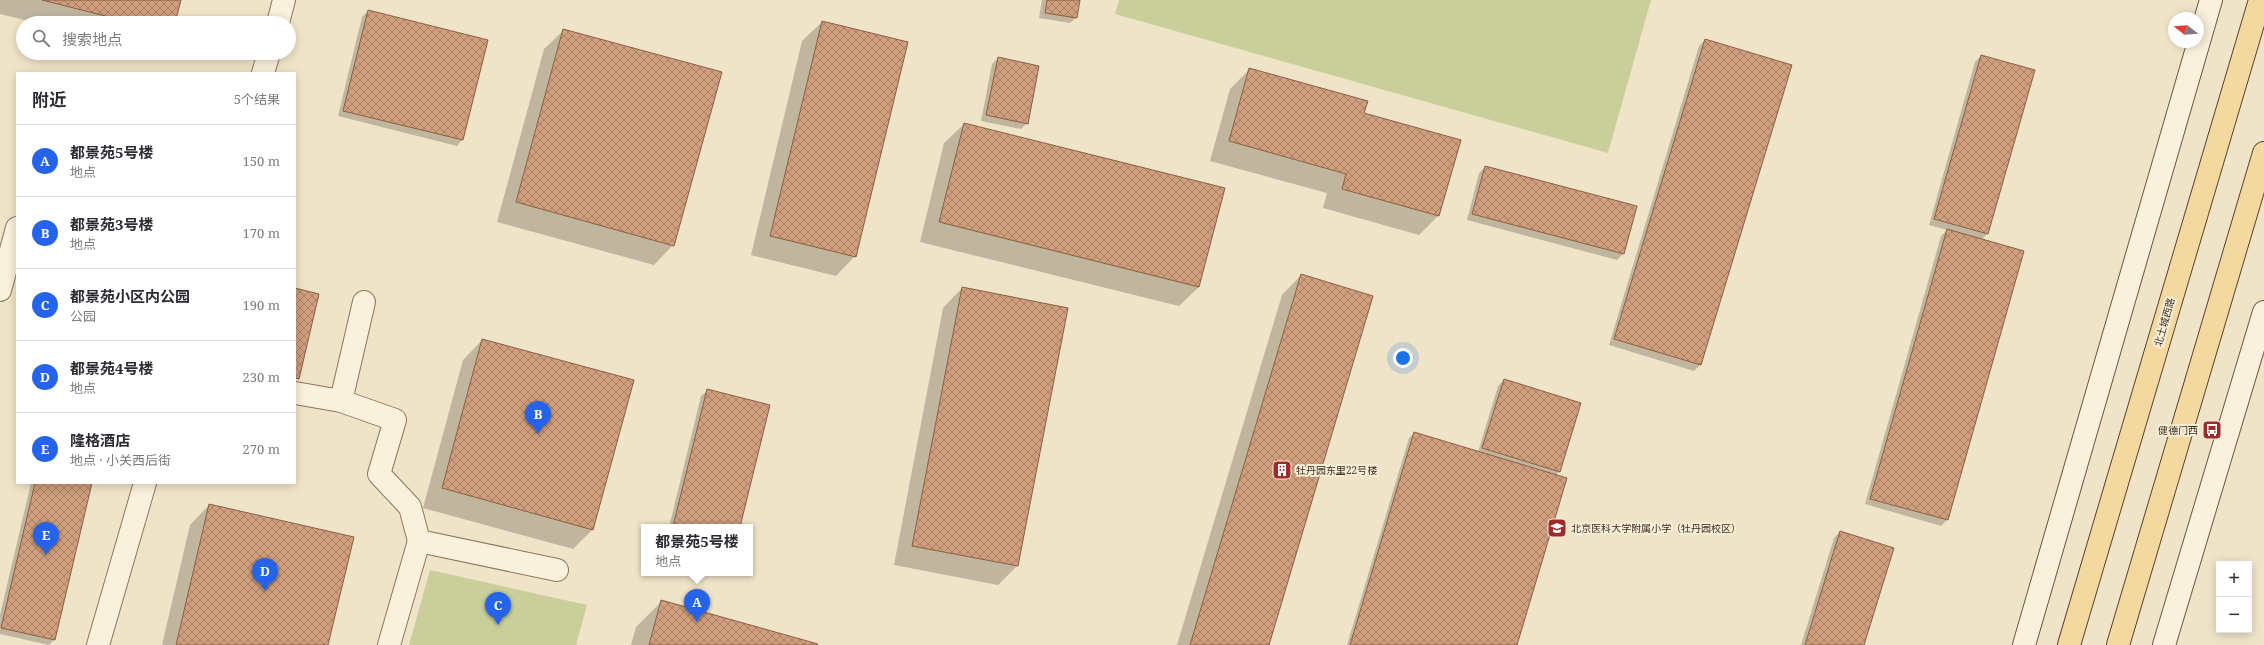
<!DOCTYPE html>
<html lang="zh">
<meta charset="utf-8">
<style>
:root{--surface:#fff;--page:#f7f7f7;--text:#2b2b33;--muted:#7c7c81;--line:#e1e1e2;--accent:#2563eb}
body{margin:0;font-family:"Noto Serif","Noto Sans SC",serif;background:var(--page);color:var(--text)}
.controls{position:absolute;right:12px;bottom:12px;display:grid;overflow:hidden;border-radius:0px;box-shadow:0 2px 10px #0003}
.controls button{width:36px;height:36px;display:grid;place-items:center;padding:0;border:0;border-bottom:1px solid var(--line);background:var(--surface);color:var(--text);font:20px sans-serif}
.compass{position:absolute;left:2168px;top:12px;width:36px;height:36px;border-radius:50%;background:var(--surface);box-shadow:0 2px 10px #0003;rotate:287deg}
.you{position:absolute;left:1403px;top:358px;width:14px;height:14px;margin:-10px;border:3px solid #fff;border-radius:50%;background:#1a73e8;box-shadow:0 0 0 6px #1a73e833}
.badge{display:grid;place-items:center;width:26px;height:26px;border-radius:50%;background:var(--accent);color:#fff;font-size:13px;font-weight:700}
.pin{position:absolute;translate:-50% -33px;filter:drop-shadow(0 1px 2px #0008)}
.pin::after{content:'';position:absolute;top:21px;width:14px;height:12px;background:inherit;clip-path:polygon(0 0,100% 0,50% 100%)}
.popup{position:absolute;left:641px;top:524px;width:112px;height:52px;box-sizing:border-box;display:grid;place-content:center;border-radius:0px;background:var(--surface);filter:drop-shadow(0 1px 3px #0005);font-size:13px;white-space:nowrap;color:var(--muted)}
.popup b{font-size:15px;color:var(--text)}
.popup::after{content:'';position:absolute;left:50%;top:100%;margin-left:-8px;border:8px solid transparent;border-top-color:var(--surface)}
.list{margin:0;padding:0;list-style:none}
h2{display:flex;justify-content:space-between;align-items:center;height:52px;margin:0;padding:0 16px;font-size:17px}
h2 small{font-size:13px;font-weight:400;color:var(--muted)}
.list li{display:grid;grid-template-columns:26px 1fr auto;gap:12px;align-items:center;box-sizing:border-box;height:72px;padding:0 16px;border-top:1px solid var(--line)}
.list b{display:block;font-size:15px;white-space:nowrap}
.list p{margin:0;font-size:13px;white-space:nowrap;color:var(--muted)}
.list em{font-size:13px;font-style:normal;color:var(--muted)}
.icon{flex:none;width:22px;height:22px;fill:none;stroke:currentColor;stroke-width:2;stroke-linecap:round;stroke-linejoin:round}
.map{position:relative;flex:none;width:2264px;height:645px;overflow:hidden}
.search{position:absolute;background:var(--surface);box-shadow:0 2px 10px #0003;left:16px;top:16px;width:280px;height:44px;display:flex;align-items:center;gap:10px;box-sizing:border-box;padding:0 14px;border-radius:22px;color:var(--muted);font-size:15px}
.panel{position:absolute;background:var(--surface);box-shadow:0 2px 10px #0003;left:16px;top:72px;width:280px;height:412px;border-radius:0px}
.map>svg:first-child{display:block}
.green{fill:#c9cf9b}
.shadow{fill:#0003}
.building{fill:url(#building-cross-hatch);stroke:#8d5f41}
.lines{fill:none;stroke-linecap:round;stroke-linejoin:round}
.street-casing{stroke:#8d765c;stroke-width:24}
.secondary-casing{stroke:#6f573f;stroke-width:24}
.primary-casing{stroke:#5b4430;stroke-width:24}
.street{stroke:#faf1dc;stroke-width:22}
.secondary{stroke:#faf1dc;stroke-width:22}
.primary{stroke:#f3d9a0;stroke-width:22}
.labels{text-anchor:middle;stroke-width:4;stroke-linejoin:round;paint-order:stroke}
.street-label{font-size:10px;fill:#3d2e20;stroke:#f7eed8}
.poi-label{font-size:10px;fill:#3d2e20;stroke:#f7eed8;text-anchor:start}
</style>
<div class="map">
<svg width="2264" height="645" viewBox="0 0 2264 645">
<defs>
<pattern id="building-cross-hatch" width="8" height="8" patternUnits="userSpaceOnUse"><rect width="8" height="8" fill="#cf9f7d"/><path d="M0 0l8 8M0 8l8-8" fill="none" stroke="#a98266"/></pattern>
</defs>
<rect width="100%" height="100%" fill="#f0e4c8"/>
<g class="green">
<polygon points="1119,0 1651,0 1608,153 1115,14"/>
<polygon points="430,570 587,605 576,645 409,645"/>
</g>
<g class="shadow">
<polygon points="0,0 180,0 174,23 37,23 0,14"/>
<polygon points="1042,0 1079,0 1076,18 1070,23 1039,18"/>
<polygon points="368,11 462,140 457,146 338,116 362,17"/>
<polygon points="822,22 855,256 836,276 751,255 802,41"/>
<polygon points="564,30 673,245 654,265 497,222 544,49"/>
<polygon points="1705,40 1790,65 1700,365 1694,371 1609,345 1699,46"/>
<polygon points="1981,56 1987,234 1981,240 2023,252 1947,520 1941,526 1865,504 1941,236 1947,230 1929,225 1975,62"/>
<polygon points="998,58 1027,123 1021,129 981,121 992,64"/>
<polygon points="1250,69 1363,114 1460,141 1438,216 1419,235 1323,208 1327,193 1210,161 1230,89"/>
<polygon points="964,124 1199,287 1179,306 920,242 944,143"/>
<polygon points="1485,167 1636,207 1623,254 1617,260 1467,220 1479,173"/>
<polygon points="1301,275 1268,645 1177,645 1282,295"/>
<polygon points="962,288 1017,566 998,585 894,565 943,308"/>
<polygon points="482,340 593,529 573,549 423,508 463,360"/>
<polygon points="1504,380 1559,472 1556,475 1516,645 1347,645 1409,438 1415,433 1478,452 1498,386"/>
<polygon points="707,391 769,406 739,527 669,527 701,396"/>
<polygon points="31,483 91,483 54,640 49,645 0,634 0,615"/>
<polygon points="209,505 327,645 162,645 190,525"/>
<polygon points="1840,532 1863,645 1801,645 1834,538"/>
<polygon points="662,601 816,645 631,645 636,627"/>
</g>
<g class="building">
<polygon points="42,0 181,0 175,23 133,23"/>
<polygon points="1047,0 1080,0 1077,18 1045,13"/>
<polygon points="368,10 488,40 463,140 343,111"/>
<polygon points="822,21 908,42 856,257 770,236"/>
<polygon points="563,29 722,72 674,246 516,202"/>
<polygon points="1705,39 1792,65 1701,365 1614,339"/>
<polygon points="1981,55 2035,70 1988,234 1934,219"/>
<polygon points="998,57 1039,66 1028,124 986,115"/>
<polygon points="1249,68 1368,101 1364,113 1461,140 1439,216 1342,189 1346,174 1229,141"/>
<polygon points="964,123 1225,188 1199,287 939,222"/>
<polygon points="1485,166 1637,206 1624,254 1472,214"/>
<polygon points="1947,229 2024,251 1948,520 1870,499"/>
<polygon points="1301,274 1373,296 1269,645 1190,645"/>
<polygon points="962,287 1068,308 1018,566 912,546"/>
<polygon points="295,288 319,294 299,379 295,378"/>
<polygon points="482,339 634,380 593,530 442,488"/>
<polygon points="1504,379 1581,403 1560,472 1482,448"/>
<polygon points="707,389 770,405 740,527 673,526"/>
<polygon points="1414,432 1567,478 1517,645 1350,645"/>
<polygon points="35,483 92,483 55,640 1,628"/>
<polygon points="209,504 354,537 328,645 176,645"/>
<polygon points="1840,531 1894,548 1864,645 1805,645"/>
<polygon points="661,600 818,644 817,645 649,645"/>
</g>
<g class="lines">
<g class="street-casing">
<g id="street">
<polyline points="278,23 284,0"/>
<polyline points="263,73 269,53"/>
<polyline points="0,290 17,228"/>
<polyline points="295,393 341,401 364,302"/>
<polyline points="341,401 395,420 379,474 410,507 419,541 557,570"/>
<polyline points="98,645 145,483"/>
<polyline points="389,645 419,541"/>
</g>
</g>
<g class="secondary-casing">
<g id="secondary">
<polyline points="2024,645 2211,0"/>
<polyline points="2164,645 2264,312"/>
</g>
</g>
<g class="primary-casing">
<g id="primary">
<polyline points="2069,645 2260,0"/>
<polyline points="2118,645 2264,153"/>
</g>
</g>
<use href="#street" class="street"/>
<use href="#secondary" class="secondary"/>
<use href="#primary" class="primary"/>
</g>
<defs>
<g id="bus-square" transform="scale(1)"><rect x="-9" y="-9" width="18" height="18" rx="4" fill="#9e2a2b" stroke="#f7eed8"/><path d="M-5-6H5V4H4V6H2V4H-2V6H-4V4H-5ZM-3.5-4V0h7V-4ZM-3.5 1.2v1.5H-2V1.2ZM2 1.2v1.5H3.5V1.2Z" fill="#fff"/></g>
<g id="building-square" transform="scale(1)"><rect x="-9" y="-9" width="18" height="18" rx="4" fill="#9e2a2b" stroke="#f7eed8"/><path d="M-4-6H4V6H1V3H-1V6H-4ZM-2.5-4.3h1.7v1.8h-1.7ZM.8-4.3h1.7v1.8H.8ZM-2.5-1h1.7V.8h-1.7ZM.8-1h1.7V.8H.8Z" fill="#fff"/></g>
<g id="school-square" transform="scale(1)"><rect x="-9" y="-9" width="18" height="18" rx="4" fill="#9e2a2b" stroke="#f7eed8"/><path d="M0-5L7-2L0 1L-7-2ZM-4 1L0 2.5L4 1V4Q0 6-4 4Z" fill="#fff"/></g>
</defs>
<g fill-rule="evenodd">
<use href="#bus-square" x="2212" y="430"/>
<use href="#building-square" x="1282" y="470"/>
<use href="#school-square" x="1557" y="528"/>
</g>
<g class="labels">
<g class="street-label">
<text transform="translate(2164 322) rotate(-74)" y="4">北土城西路</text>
</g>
<g class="poi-label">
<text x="2198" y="434" text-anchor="end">健德门西</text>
<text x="1296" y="474">牡丹园东里22号楼</text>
<text x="1571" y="532">北京医科大学附属小学（牡丹园校区）</text>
</g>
</g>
</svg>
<div class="controls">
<button>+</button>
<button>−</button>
</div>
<svg class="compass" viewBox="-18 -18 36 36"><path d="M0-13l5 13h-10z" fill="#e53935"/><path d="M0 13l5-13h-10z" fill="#7c7c81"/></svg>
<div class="you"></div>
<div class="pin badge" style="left:697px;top:622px">A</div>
<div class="popup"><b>都景苑5号楼</b>地点</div>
<div class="pin badge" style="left:538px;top:434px">B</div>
<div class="pin badge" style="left:498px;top:625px">C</div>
<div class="pin badge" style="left:265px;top:591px">D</div>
<div class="pin badge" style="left:46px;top:555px">E</div>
<div class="search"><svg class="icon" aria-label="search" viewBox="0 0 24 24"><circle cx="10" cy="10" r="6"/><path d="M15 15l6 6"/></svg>搜索地点</div>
<section class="panel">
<h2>附近<small>5个结果</small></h2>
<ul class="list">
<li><span class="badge">A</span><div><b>都景苑5号楼</b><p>地点</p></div><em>150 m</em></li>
<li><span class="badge">B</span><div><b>都景苑3号楼</b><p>地点</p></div><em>170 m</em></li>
<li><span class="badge">C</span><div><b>都景苑小区内公园</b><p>公园</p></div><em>190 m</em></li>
<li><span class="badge">D</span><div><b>都景苑4号楼</b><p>地点</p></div><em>230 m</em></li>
<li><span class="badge">E</span><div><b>隆格酒店</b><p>地点 · 小关西后街</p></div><em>270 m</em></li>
</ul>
</section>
</div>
